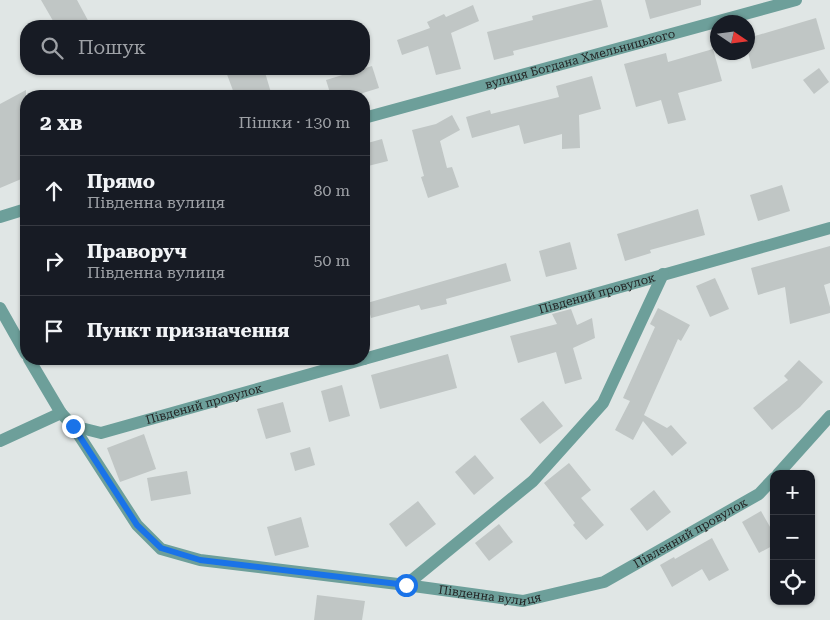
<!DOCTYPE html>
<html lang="uk">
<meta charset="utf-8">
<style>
:root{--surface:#171b24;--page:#20242c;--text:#f1f3f6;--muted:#9ea1a6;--line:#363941}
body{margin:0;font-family:"Roboto Serif",serif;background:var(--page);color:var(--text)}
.controls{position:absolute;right:15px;bottom:15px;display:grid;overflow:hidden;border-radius:10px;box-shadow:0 1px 4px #0004}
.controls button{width:45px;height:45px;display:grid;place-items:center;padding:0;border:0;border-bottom:1px solid var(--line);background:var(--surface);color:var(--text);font:25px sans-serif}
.compass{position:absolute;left:710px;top:15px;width:45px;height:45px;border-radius:50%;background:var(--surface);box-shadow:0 1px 4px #0004;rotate:103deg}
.stop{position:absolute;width:15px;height:15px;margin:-11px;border:4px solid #1a73e8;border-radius:50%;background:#fff}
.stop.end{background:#1a73e8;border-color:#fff;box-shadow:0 1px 5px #0008}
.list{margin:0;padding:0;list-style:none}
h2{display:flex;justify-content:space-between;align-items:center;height:65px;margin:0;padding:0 20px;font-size:21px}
h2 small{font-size:16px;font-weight:400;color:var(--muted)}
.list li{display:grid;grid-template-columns:32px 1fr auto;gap:15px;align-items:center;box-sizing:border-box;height:70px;padding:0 20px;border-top:1px solid var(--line)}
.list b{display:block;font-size:19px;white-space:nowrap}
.list p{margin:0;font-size:16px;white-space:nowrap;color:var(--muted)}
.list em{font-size:16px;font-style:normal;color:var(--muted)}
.icon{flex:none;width:28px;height:28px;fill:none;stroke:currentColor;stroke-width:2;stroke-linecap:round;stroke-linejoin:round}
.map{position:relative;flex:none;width:830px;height:620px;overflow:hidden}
.search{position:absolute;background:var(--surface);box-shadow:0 1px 4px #0004;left:20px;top:20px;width:350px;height:55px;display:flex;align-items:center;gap:12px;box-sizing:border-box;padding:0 18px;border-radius:20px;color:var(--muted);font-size:19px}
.panel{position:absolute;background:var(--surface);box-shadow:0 1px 4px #0004;left:20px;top:90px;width:350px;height:275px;border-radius:20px}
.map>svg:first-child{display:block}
.building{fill:#c0c6c5}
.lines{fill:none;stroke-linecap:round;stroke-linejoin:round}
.minor{stroke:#6d9f9a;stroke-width:12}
.route{stroke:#1a73e8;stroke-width:6}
.labels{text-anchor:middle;stroke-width:4;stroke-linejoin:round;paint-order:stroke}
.street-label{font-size:12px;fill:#232525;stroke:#edf3f2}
</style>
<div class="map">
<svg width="830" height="620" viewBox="0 0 830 620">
<rect width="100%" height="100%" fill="#e0e6e5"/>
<g class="building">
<polygon points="41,0 77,0 91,26 56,26"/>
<polygon points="594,0 601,0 608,27 513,51 514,55 494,60 487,32 533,20 532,16"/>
<polygon points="645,0 701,0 701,5 650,19"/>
<polygon points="473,5 479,21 451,33 461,69 436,75 428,46 402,55 397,40 430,28 427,22 444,14 446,17"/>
<polygon points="816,18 825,49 752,69 748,52 748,38"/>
<polygon points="713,49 722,81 678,93 686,120 668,124 661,100 636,107 624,64 666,53 668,62"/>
<polygon points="372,66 379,88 353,96 331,96 326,80"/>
<polygon points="819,68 829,82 814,94 803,80"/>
<polygon points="225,69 264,69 272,96 235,96"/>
<polygon points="592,76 601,109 579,115 580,148 562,149 562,134 524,144 519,125 472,138 466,117 490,110 491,114 559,97 556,86"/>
<polygon points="26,90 26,177 0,188 0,104"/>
<polygon points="452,115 460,130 440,141 447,168 452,167 459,187 428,198 421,177 424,176 412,130 436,124"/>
<polygon points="382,139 388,161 364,167 364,144"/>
<polygon points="782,185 790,211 758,221 750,195"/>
<polygon points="698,209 705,235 650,250 651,253 625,261 617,234"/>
<polygon points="570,242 577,269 546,277 539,251"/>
<polygon points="830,246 830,283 824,285 830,307 830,313 790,324 785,287 758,295 751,268"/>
<polygon points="506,263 511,281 446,299 447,304 421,310 419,305 371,318 367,303"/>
<polygon points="715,278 729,309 710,317 696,286"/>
<polygon points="658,308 690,325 681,341 678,339 644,415 667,428 671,425 687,443 672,456 643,421 633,440 615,430 630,401 623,398 655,327 650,324"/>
<polygon points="571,309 577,325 592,318 595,338 573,348 582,379 565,384 556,352 518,363 510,336 557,324 552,314"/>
<polygon points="448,354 457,388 380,409 371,375"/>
<polygon points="799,360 823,382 800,407 772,430 753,408 788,380 784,376"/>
<polygon points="342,385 350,416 329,422 321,391"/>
<polygon points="543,401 563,426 540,444 520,419"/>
<polygon points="283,402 291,432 266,439 257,409"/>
<polygon points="144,434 156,469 120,482 107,448"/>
<polygon points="310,447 315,465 295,471 290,453"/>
<polygon points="475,455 494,478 474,495 455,472"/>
<polygon points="569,463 591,490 581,498 604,525 586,540 573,525 575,523 544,483"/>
<polygon points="187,471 191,494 151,501 147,478"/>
<polygon points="654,490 671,512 647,531 630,509"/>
<polygon points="418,501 436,524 406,547 389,524"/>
<polygon points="761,511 774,534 774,545 759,553 742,522"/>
<polygon points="301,517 309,547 275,556 267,527"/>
<polygon points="499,524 513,542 489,561 475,543"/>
<polygon points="712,538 729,570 709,581 702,569 672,587 660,565 674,557 675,559"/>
<polygon points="317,595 365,601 362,620 314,620"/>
</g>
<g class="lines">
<g class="minor">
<path id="s1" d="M364 118 796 0"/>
<polyline points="0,217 26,209"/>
<polyline points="0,308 26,354"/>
<path id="s2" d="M29 359 61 413 73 426 137 525 161 549 200 560 406 585 523 601 604 582 759 494 774 478"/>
<path id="s3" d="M364 359 830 228"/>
<path id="s4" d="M73 426 101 433 364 359"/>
<polyline points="0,441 61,413"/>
<polyline points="778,474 830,416"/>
<polyline points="406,585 533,481 603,403 663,274"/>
</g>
</g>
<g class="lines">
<polyline class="route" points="73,426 137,525 161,548 200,560 406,585"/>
</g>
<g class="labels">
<g class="street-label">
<text dy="4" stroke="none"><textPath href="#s1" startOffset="224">вулиця Богдана Хмельницького</textPath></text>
<text dy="4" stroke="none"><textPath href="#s3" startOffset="242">Південий провулок</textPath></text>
<text dy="4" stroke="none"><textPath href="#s4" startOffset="136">Південий провулок</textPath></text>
<text dy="4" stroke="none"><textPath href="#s2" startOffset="781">Півленний провулок</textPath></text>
<text dy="4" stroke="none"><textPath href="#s2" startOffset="565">Південна вулиця</textPath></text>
</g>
</g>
</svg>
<div class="controls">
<button>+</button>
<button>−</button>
<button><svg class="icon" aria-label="locate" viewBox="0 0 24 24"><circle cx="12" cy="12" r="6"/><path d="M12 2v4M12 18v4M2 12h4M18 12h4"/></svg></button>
</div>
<svg class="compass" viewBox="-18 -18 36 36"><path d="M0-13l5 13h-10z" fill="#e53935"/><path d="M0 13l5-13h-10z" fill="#9ea1a6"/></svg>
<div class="stop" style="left:406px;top:585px"></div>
<div class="stop end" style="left:73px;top:426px"></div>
<div class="search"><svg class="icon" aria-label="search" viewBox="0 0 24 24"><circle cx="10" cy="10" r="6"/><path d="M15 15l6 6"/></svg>Пошук</div>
<section class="panel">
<h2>2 хв<small>Пішки · 130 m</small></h2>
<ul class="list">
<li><svg class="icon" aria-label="ahead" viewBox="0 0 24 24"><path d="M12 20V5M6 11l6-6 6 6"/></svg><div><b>Прямо</b><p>Південна вулиця</p></div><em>80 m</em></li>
<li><svg class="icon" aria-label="right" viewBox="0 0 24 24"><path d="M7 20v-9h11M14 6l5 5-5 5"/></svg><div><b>Праворуч</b><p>Південна вулиця</p></div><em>50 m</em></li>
<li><svg class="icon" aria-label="arrive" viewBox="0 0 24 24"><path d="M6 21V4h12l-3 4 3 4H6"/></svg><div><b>Пункт призначення</b></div></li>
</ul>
</section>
</div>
